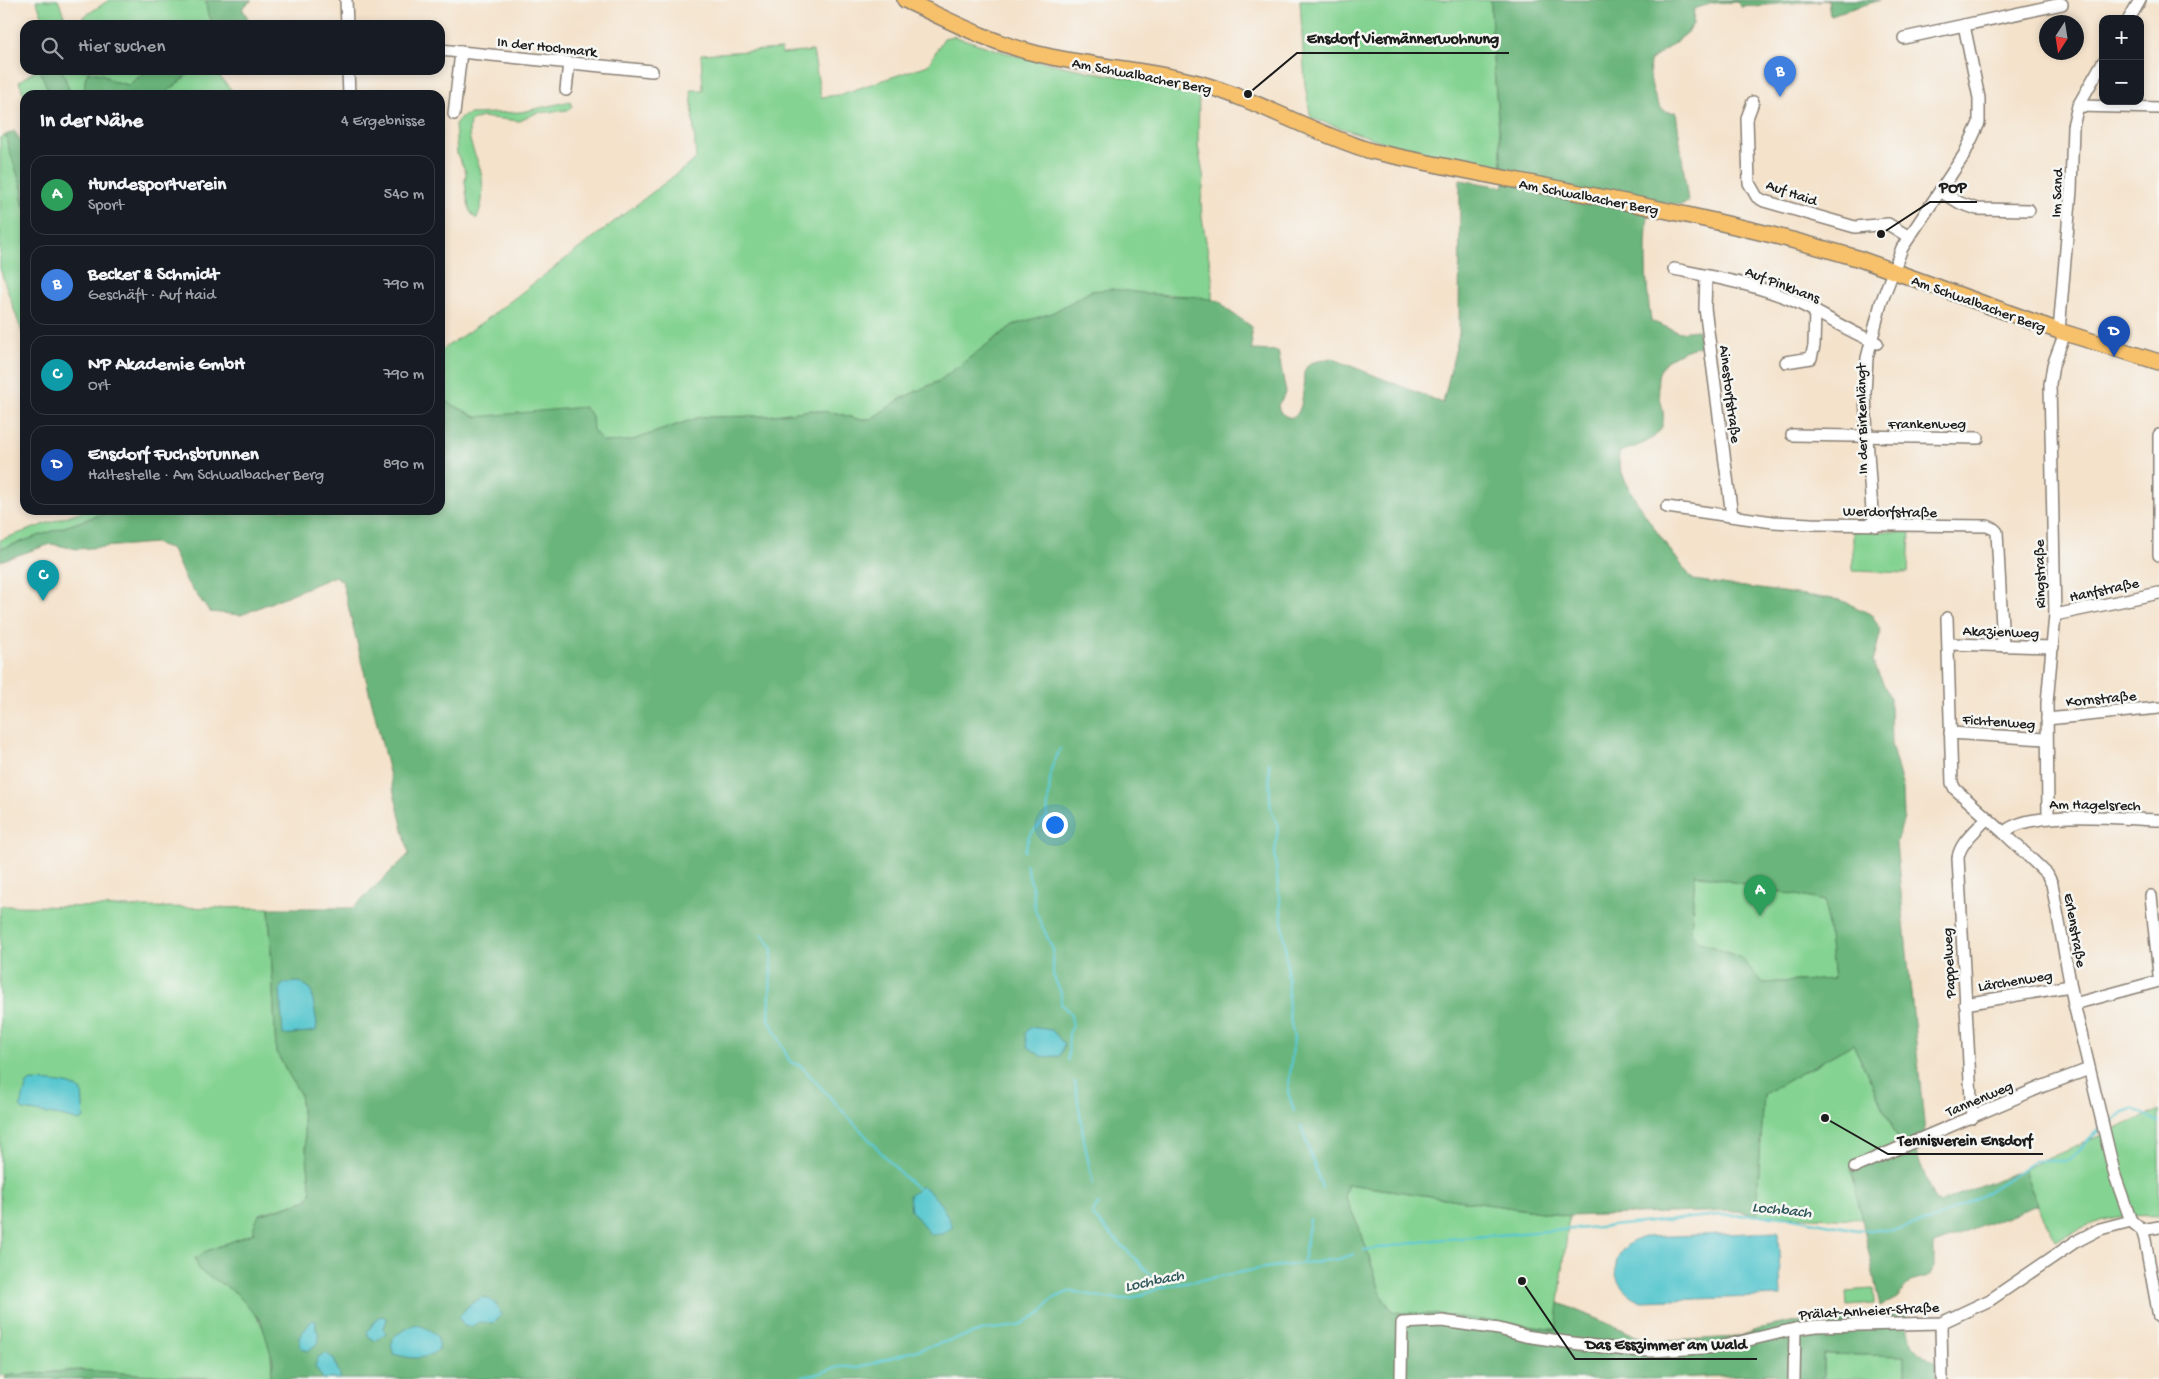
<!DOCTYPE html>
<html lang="de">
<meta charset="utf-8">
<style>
:root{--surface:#171b24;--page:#20242c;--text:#f1f3f6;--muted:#9ea1a6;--line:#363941;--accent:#ea580c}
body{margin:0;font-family:"Gochi Hand",sans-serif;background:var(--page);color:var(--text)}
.controls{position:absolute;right:15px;top:15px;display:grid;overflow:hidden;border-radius:10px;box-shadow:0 2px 8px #0003}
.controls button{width:45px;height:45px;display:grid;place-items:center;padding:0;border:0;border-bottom:1px solid var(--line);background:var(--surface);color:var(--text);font:25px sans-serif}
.compass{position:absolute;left:2039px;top:15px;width:45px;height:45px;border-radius:50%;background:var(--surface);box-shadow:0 2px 8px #0003;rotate:192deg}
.you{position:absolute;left:1054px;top:824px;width:18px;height:18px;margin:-12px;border:4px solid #fff;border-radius:50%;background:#1a73e8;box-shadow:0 0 0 8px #1a73e833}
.badge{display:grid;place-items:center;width:32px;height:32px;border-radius:50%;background:var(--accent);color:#fff;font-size:16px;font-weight:700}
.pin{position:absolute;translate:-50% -41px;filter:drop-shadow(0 1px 2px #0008)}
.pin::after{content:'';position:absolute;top:26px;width:18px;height:15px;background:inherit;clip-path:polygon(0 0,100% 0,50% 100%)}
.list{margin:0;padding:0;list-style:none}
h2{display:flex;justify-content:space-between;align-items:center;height:65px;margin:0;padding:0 20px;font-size:21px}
h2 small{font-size:16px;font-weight:400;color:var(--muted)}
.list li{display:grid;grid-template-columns:32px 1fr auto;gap:15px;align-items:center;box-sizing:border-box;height:80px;margin:0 10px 10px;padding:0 10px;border:1px solid var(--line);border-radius:15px}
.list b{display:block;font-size:19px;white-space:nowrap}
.list p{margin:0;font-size:16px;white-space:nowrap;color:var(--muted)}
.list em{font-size:16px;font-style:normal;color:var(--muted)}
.icon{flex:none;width:28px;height:28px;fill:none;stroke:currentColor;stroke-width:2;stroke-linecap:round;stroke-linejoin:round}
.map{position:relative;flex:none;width:2159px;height:1379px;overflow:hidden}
.search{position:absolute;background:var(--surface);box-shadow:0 2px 8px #0003;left:20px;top:20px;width:425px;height:55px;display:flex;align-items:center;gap:12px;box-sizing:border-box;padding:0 18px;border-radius:15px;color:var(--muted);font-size:19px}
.panel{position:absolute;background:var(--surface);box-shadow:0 2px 8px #0003;left:20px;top:90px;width:425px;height:425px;border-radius:15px}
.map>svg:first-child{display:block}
.green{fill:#84d392;stroke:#507857}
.forest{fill:#6bb57c;stroke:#44684c;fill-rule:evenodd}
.water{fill:#59c7cf;stroke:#3a7276}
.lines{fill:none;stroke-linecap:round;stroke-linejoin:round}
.stream{stroke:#59c7cf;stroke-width:2.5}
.minor-casing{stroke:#887f74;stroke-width:14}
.major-casing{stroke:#887f74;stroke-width:18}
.minor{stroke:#fff;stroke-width:11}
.major{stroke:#f7c06b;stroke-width:15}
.labels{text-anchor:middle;stroke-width:5;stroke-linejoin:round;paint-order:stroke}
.street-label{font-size:15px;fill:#1c1c1c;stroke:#f6f6f2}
.water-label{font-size:16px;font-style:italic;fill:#31585b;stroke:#f6f6f2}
.leader{fill:none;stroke:#1c1c1c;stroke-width:2}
.callout-dot{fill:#1c1c1c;stroke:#f6f6f2;stroke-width:2}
.callout-label{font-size:16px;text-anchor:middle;font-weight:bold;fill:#1c1c1c;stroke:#f6f6f2;stroke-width:5;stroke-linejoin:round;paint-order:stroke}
</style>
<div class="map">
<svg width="2159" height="1379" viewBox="0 0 2159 1379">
<rect width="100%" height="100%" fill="#f6f6f2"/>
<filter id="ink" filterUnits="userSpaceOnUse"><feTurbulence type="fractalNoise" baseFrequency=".02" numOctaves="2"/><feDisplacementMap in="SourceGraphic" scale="10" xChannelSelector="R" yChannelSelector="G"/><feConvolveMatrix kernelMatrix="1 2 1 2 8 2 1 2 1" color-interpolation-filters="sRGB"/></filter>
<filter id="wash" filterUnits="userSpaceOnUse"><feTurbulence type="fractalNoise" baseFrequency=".0096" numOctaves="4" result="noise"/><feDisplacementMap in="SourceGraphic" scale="20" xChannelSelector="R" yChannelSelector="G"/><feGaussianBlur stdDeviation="1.12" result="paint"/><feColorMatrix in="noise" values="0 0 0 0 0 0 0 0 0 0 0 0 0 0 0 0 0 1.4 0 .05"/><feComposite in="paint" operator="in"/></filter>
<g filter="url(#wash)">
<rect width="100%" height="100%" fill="#f4e2cb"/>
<g class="green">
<polygon points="36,0 58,0 68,25 73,24 109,0 208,0 206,3 207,11 214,25 46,25"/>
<polygon points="1300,0 1491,0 1492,45 1502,168 1414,152 1311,118 1305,85"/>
<polygon points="953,36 1020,57 1087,71 1184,87 1199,91 1198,145 1204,180 1201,200 1202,218 1212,276 1212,300 1191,296 1091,291 1052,313 1013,325 939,381 902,398 871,419 857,419 837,413 811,410 767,416 700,417 630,441 603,442 592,430 592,417 476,417 440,398 440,351 487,319 696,159 691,90 703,90 701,54 781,49 782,54 813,51 821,97 839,95 928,65 944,38"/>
<polygon points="36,70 40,70 50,95 25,95 25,97 19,82"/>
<polygon points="62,70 147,70 129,85 112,81 102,74 85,89 88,95 71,95"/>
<polygon points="193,70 214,70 236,95 164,95"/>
<path d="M571 101 572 107 568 110 536 113 520 121 481 117 470 122C466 140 475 152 480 168 484 184 484 203 477 218H475L470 211 467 197 465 181 466 172 457 154 455 124 461 117 470 114 521 112Z"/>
<polygon points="6,135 8,146 23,191 22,199 25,212 25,341 0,269 0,138"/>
<polygon points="85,510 114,510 0,549 0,540"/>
<polygon points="1853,531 1910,532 1908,573 1853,571"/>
<polygon points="1695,874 1825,901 1834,979 1763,983 1741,958 1698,941 1691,932"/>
<path d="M0 906 269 908 276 1052 300 1094 311 1193 307 1200 260 1214 254 1233 207 1251 199 1270C211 1277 225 1284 236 1293 259 1311 275 1345 271 1375L265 1379 154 1376 80 1370 0 1376Z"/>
<polygon points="1853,1044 1899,1141 1851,1168 1862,1219 1756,1215 1764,1094"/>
<path d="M2159 1110V1216C2113 1214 2097 1220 2056 1240L2037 1205 2024 1169Z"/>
<polygon points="1347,1184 1569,1216 1559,1303 1651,1342 1443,1315 1393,1312 1382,1297 1362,1235 1345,1196"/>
<polygon points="1873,1289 1874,1304 1847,1306 1846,1291"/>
<polygon points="1823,1354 1905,1356 1905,1379 1823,1379"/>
</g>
<g class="forest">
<polygon points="208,0 252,0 242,8 250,22 247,25 214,25 207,11 206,2"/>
<path d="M1491 0H1881L1830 15 1828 0 1741 7 1737 2 1713 3 1694 9 1693 24 1686 34 1650 61C1648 73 1653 99 1661 108 1665 112 1671 113 1676 112L1688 202 1680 205 1650 200C1644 240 1645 281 1651 321L1678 332 1698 330 1700 346C1619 367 1685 410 1655 436 1646 444 1631 448 1620 452 1608 473 1678 560 1693 580L1841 600 1872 615 1881 631 1873 662 1890 698 1891 744 1903 788 1904 818 1896 843 1926 1143 1915 1150 1933 1196 1938 1203 2024 1169 2037 1205 1934 1244V1267L1928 1277 1910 1282 1897 1298 1880 1307 1852 1171 1903 1149 1853 1044 1764 1094 1756 1215 1737 1211 1569 1216 1347 1184 1345 1196 1362 1235 1382 1297 1393 1312 1443 1315 1556 1330 1559 1303 1651 1342 1737 1337 1762 1328 1791 1322 1906 1315C1909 1341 1911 1351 1936 1363V1379H1905V1356L1823 1354V1379H1777L1776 1374 1646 1379H265L271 1375 273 1361 261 1321 236 1293 199 1270 195 1258 207 1251 254 1233V1226L259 1215 307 1200 311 1193 300 1094 276 1052 269 908H353L409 854 342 581 335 576 241 615 210 612 186 581 172 549 155 543 77 549 51 544 0 561V549L114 510H440V398L476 417 584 407 592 416 593 430 603 442 630 441 700 417 767 416 811 410 837 413 857 419H871L902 398 939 381 1013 325 1052 313 1091 291 1111 289 1168 296H1191L1220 301 1226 309 1251 326 1252 350 1278 351 1286 393 1278 405C1279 409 1280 413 1284 415 1305 428 1303 383 1304 373 1305 369 1307 366 1310 363L1331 358 1443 403 1459 334 1460 180 1504 187 1492 45ZM1695 874 1825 901 1834 979 1763 983 1741 958 1698 941 1691 932Z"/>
<polygon points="40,70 62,70 71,95 50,95"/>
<path d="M147 70H193L164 95H88C83 87 84 80 88 72L102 74 112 81 129 85Z"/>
<polygon points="14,131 25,146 25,212 22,198 23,191 8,146 6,135"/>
<polygon points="80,1370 211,1379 5,1379 6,1376"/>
</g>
<g class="water">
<polygon points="300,982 311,989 317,1023 316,1031 283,1035 280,988 284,983"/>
<polygon points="1030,1027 1052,1030 1064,1044 1060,1056 1042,1057 1027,1046 1025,1034"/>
<path d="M31 1081C46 1082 70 1081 82 1091L84 1118 80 1121 60 1116 23 1110 20 1106 27 1084Z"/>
<path d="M922 1186C938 1197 945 1210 953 1227L942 1234 931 1235 911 1210 909 1196Z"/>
<path d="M1778 1232 1781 1296 1642 1301C1606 1289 1607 1247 1644 1237Z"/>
<path d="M482 1297C492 1299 498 1304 501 1315L494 1323 479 1322 471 1327 464 1326 459 1317 468 1306Z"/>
<polygon points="383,1316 387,1319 384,1328 386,1333 376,1341 369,1337 367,1332 378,1317"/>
<polygon points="312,1320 316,1321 316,1329 319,1334 319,1342 308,1351 301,1348 299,1337"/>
<path d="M415 1324C428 1328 441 1333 439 1349 425 1361 411 1359 394 1354L391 1346 394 1336Z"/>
<polygon points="326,1353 334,1359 341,1379 323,1379 315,1366 318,1357"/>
</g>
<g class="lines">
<g class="stream">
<polyline points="1269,763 1270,801 1271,810 1278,825 1275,854 1278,886 1287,964 1289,1014 1294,1037 1288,1092 1294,1111"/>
<polyline points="1025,851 1029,836 1047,817 1051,769 1060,749"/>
<polyline points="1026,864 1033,891 1035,910 1053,950 1053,975 1061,993 1061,1004 1070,1013 1073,1026 1069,1033 1068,1060"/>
<polyline points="762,934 772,947 769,1019 790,1062 801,1066 903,1176 918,1189"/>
<polyline points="1075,1082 1084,1140 1093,1184"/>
<polyline points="1301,1126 1322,1188"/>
<polyline points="2106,1126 2124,1112 2133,1109 2159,1122"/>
<polyline points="1098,1204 1092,1215 1163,1287"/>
<polyline points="1364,1250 1434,1240 1612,1226 1719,1215 1783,1216 1858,1230 1893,1230 1931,1221 1984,1194 2035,1161 2068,1161 2101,1128"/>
<polyline points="1303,1262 1310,1219"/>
<path d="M797 1379C804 1376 810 1376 817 1374 836 1368 836 1365 857 1368L985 1330 1018 1326 1042 1312 1052 1299 1071 1291 1106 1298 1130 1299 1163 1287 1264 1268 1339 1259 1354 1254"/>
</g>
</g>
</g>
<g filter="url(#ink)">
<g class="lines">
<g class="minor-casing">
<g id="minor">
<polyline points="346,0 347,25"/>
<polyline points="2129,19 2140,0"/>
<polyline points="1904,38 2062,4"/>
<polyline points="440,50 652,71"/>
<polyline points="348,70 349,95"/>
<polyline points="566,90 569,63"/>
<polyline points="1753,102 1747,118 1749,183 1757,197 1764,201 1855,227 1888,224 1909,237"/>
<polyline points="2078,106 2159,108"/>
<polyline points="454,114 461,52"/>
<polyline points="1940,191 1960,203 1977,209 2029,210"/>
<path d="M1674 269C1714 277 1754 284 1792 300 1821 313 1847 331 1877 343"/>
<polyline points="1706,276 1705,308 1732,516"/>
<polyline points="2059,331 2071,190 2073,126 2078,106 2103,62"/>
<polyline points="1786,362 1811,358 1814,346 1815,311"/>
<polyline points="1792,435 1978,438"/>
<polyline points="2159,435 2159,555"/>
<polyline points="1667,507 1773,522 1811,524 1987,526 1994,529 1997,532 2003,646"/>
<polyline points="1876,526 1872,511 1867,438 1865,393 1867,358 1881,303 1902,248 1964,155 1979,123 1979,98 1964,25"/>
<polyline points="2055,615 2159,593"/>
<polyline points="1947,618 1952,783 1955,789 2004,833 2047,874 2052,884 2074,1004 2115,1176 2131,1221"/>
<polyline points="1949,644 2053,647"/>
<polyline points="2047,719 2159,708"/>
<polyline points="1950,733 2046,739"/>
<polyline points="2048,817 2047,703 2055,615 2050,384 2053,365 2065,333"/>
<path d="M2004 833C2027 808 2125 819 2159 820"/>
<polyline points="2151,896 2159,975"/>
<polyline points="1965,1004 2070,986"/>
<polyline points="2074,1004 2159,981"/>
<path d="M1972 1118 1958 858C1960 842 1977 830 1987 818"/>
<polyline points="1855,1167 2041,1087 2089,1069"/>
<polyline points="2131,1221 2142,1230 2145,1240 2159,1317"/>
<polyline points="2142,1230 2159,1227"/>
<polyline points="1941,1323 1942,1379"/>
<polyline points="1401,1379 1402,1323 1442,1321 1499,1329 1525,1336 1573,1343 1626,1350 1652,1351 1719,1347 1795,1329 1817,1326 1941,1323 1990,1300 2075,1242 2100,1229 2131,1221"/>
<polyline points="1794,1379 1795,1329"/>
</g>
</g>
<g class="major-casing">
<path id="major" d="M905 0C948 20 991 43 1038 54 1091 67 1146 69 1198 83 1258 100 1312 133 1371 151 1533 186 1698 211 1857 258L2059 331 2159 362"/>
</g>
<use href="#minor" class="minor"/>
<use href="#major" class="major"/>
</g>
</g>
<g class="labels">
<g class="street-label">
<text transform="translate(547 46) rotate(6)" y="5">In der Hochmark</text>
<text transform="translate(1142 75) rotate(11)" y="5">Am Schwalbacher Berg</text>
<text transform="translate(1792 192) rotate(19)" y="5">Auf Haid</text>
<text transform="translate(2056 193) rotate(-87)" y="5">Im Sand</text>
<text transform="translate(1589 196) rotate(11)" y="5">Am Schwalbacher Berg</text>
<text transform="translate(1783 284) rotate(21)" y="5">Auf Pinkhans</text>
<text transform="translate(1979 303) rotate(20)" y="5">Am Schwalbacher Berg</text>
<text transform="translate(1731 394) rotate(83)" y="5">Ainestorfstraße</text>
<text transform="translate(1861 419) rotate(-91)" y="5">In der Birkenlängt</text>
<text x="1927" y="428">Frankenweg</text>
<text transform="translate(1890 511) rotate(1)" y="5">Werdorfstraße</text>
<text transform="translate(2039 574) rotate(-91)" y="5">Ringstraße</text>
<text transform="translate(2104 589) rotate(-12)" y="5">Hanfstraße</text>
<text transform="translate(2001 631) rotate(2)" y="5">Akazienweg</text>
<text transform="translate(2101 698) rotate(-5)" y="5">Kornstraße</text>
<text transform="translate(1999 721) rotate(4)" y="5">Fichtenweg</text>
<text transform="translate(2095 804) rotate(1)" y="5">Am Hagelsrech</text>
<text transform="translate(2076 930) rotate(80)" y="5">Erlenstraße</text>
<text transform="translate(1948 963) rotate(-93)" y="5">Pappelweg</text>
<text transform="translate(2015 980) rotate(-9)" y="5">Lärchenweg</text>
<text transform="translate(1979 1098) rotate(-23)" y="5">Tannenweg</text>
<text transform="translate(1869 1310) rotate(-3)" y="5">Prälat-Anheier-Straße</text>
</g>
<g class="water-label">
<text transform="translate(1782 1208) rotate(6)" y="6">Lochbach</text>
<text transform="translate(1154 1279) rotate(-12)" y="6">Lochbach</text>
</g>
</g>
<path class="leader" d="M1248 94L1297 53H1509M1881 234L1930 202H1977M1825 1118L1888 1154H2043M1522 1281L1575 1359H1757"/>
<g class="callout-dot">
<circle cx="1248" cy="94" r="5"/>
<circle cx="1881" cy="234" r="5"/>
<circle cx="1825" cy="1118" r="5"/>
<circle cx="1522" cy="1281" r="5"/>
</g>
<g class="callout-label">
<text x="1403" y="43">Ensdorf Viermännerwohnung</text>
<text x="1953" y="192">POP</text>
<text x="1965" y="1145">Tennisverein Ensdorf</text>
<text x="1666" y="1349">Das Esszimmer am Wald</text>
</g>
</svg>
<div class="controls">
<button>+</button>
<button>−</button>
</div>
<svg class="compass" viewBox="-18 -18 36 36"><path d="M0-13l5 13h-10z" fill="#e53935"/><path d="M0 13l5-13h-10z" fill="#9ea1a6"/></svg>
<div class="you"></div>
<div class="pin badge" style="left:1760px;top:916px;background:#2e9e5b">A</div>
<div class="pin badge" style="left:1780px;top:97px;background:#3f7fe0">B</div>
<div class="pin badge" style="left:43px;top:601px;background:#0f9aa8">C</div>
<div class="pin badge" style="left:2114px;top:357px;background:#1a4fb4">D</div>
<div class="search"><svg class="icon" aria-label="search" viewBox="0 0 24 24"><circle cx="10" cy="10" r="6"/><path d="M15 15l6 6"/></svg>Hier suchen</div>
<section class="panel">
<h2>In der Nähe<small>4 Ergebnisse</small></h2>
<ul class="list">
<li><span class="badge" style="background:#2e9e5b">A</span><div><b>Hundesportverein</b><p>Sport</p></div><em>540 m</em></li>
<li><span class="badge" style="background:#3f7fe0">B</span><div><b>Becker &amp; Schmidt</b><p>Geschäft · Auf Haid</p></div><em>790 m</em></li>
<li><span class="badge" style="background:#0f9aa8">C</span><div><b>NP Akademie GmbH</b><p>Ort</p></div><em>790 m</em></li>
<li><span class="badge" style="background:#1a4fb4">D</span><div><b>Ensdorf Fuchsbrunnen</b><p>Haltestelle · Am Schwalbacher Berg</p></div><em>890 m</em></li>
</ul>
</section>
</div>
